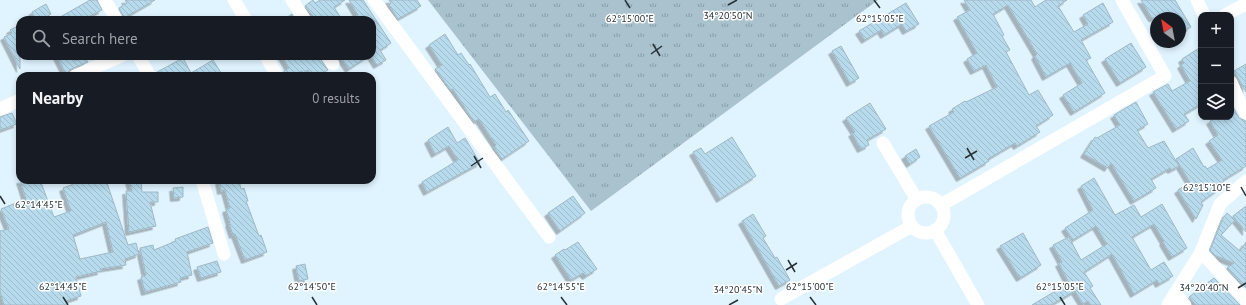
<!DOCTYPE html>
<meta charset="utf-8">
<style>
:root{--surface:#171b24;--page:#242831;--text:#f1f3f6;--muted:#9ea1a6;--line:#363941}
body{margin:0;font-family:"PT Sans",sans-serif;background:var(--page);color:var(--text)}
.controls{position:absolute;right:12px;top:12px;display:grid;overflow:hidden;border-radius:8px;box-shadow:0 2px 6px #0003}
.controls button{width:36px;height:36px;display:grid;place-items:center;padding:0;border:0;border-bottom:1px solid var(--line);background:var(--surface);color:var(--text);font:20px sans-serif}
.compass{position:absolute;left:1150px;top:12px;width:36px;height:36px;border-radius:50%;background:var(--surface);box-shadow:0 2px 6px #0003;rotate:328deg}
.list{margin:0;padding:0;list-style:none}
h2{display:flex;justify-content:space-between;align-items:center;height:52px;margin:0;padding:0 16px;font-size:17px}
h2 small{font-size:13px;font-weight:400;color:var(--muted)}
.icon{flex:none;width:22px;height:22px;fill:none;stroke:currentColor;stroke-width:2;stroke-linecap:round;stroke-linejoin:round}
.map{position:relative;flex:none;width:1246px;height:305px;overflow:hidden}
.search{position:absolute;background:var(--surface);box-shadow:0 2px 6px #0003;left:16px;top:16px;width:360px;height:44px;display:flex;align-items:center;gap:10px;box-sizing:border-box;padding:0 14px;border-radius:12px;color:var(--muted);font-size:15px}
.panel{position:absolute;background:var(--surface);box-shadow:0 2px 6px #0003;left:16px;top:72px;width:360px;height:112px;border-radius:12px}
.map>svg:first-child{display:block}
.grass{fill:url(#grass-tufts)}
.building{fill:url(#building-back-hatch);stroke:#9fb8c4;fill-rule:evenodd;filter:url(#shadow)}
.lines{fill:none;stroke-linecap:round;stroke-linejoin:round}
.minor{stroke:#fff;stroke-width:13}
.ticks{fill:none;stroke:#263035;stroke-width:1.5}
.ticks-label{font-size:10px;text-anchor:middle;fill:#263035;stroke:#fff;stroke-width:3;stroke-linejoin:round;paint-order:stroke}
</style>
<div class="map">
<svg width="1246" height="305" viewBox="0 0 1246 305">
<defs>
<pattern id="grass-tufts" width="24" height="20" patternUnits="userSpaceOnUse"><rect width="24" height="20" fill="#a9c2ce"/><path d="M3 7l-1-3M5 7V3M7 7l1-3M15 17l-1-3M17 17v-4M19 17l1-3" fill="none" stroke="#899ea8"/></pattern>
<pattern id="building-back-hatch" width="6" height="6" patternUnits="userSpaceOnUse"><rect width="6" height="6" fill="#b7dbed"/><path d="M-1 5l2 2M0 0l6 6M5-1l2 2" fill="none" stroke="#9dbccc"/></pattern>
<filter id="shadow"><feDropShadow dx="-3.5" dy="3.5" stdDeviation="0" flood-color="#0004"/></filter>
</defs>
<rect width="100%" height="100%" fill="#e0f4ff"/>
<polygon class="grass" points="428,0 878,0 591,211"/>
<g class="building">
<polygon points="90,0 97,0 102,10 82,20 55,20"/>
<polygon points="125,0 155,0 124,18 119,8 127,3"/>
<polygon points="313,0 315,3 320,0 345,0 334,7 342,20 316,20 305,6"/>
<polygon points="349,0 363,0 391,43 380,50 386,60 377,65 372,57 372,20 350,20 358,15"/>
<polygon points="389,0 417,0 421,6 398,19 389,5 391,3"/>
<polygon points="964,0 1031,0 1035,7 1046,0 1067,0 1058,6 1074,32 1088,24 1083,15 1103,3 1113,22 1081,40 1091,58 1086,60 1105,93 1074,112 1063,95 1082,83 1070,63 1046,77 1035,56 1037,54 1008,5 993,14 1004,35 1002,36 1010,50 1006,52 1029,95 1038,90 1053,115 1036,126 1040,132 1017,146 1015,143 988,159 989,161 960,178 929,126 954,112 952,109 965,101 966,102 997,87 986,65 974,71 967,59 977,53 957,17 970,10"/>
<polygon points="1141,0 1175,0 1191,27 1180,33 1180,18 1152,18"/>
<polygon points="906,3 919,24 906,31 902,24 884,35 881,30 865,40 859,31"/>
<polygon points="46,4 51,14 41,20 36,20 32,12"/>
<polygon points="292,14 295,20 283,20"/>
<polygon points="20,25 20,69 4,37 12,33 10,30"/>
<polygon points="445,34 458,55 461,53 469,65 470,64 490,97 495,94 506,112 508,110 529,141 502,159 494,147 496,145 479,119 474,122 453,89 451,90 435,69 442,65 429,45"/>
<polygon points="1131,43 1146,67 1120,83 1105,59"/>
<polygon points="841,46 859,78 850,83 832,51"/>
<polygon points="1201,47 1201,104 1184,114 1189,121 1176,129 1153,92 1168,84 1172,91 1190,81 1181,65 1184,63 1182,59"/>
<polygon points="57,56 73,56 75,61 84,56 88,62 71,69 68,72 67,76"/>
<polygon points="282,56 320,56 321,60 328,70 317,76 312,76 308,70 303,73 302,71 295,76 285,76 284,71 289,68"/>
<polygon points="340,56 368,56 349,69"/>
<polygon points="183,58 191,73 213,60 223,76 158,76 157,72"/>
<polygon points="1246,64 1246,92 1234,71"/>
<polygon points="1136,102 1148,124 1137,130 1148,148 1164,141 1179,166 1171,170 1170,168 1151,179 1156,188 1134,201 1111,163 1108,168 1084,154 1095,137 1097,138 1120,125 1114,115"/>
<polygon points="870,103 886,129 867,140 869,145 861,149 852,133 855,132 846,118"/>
<polygon points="1233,107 1239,118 1246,121 1246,166 1223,180 1224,182 1217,186 1219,189 1201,202 1203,205 1196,219 1178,190 1190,182 1176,159 1193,148 1204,167 1205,166 1207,169 1222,160 1209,141 1218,135 1210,121 1216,117 1231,117 1231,109"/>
<polygon points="12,113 17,124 0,130 0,117"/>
<polygon points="448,127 457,143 465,138 480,163 427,192 422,182 458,160 449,146 435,154 428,140"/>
<polygon points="732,137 756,176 720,199 693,152 701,148 705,154"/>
<polygon points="916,149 920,157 910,164 905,156"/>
<polygon points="1094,178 1115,215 1134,205 1141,217 1162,204 1187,248 1172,257 1163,242 1164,241 1154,224 1132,237 1151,270 1164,262 1173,276 1159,284 1157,280 1134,294 1112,254 1084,272 1093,286 1090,288 1101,305 1091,305 1088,301 1083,304 1075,291 1051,305 1032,305 1069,283 1059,263 1062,262 1053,245 1069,237 1081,260 1107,244 1096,226 1073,240 1065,228 1093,210 1081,186"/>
<path d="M20 180H40L54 217 71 211 63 188 84 180H106L128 245 136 243 139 254 125 259 126 265 100 269 101 271 76 277 81 296 66 301 67 305H4L0 291V231L9 229 1 209 26 199ZM106 222 113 252 80 259 73 235Z"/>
<polygon points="129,180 141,180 142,192 158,192 158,202 150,202 156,226 129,232 126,191 132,191"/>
<polygon points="219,180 239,180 241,189 244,188 248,201 246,201 259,236 261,235 267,252 245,260 235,234 233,235 229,223 230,223 226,209 230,208 225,190 221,191"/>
<polygon points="183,187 183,197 174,198 173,188"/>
<polygon points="573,196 585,213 560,231 548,213"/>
<polygon points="1246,206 1246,232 1233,216"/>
<polygon points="1227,213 1235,220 1221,235 1240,251 1246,242 1246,288 1227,268 1234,263 1214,255 1210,250 1223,218"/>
<polygon points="753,214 766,236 763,238 775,258 777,257 790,280 779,286 742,221"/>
<polygon points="208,227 213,243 187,252 192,275 180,278 181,282 145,292 141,277 146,275 140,248 153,245 154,250 176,241 175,239"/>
<polygon points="1023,233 1041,265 1020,278 1000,246"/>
<polygon points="578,242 597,269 586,276 583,273 571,280 555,255 564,249 565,250"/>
<polygon points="217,261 221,272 201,278 197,267"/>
<polygon points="305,264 308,279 299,281 296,266"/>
<polygon points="1214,278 1240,305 1196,305 1189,297"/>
</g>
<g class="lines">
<g class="minor">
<polyline points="105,0 117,20"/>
<polyline points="234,0 246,20"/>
<polyline points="292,0 305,20"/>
<polyline points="374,0 549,237"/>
<polyline points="1197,0 1204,15"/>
<polyline points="1225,15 1246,4"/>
<polyline points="138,56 150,76"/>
<polyline points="266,56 277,76"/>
<polyline points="328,56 333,64"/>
<polyline points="75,76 121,56"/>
<polyline points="1231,82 1241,105 1246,113"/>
<polyline points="0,109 20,100"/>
<polyline points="883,143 917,200"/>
<polyline points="202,180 224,254"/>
<circle cx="926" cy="215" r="18"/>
<polyline points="941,205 1165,76 1122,0"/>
<polyline points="935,230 978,305"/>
<polyline points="1201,252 1246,300"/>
<polyline points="1176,294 1185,305"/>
<polyline points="781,299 912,226"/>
<polyline points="1168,305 1201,252 1220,204 1246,181"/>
</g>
</g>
<path class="ticks" d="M625 0 630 8M874 0 880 8M728 5 737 0M653 44 660 56M651 54 662 46M967 148 974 160M474 156 481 168M965 158 977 151M471 166 483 158M1241 187 1246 196M0 196 5 204M788 260 795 272M786 270 797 263M1238 288 1246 283M63 297 68 305M312 297 317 305M561 297 567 305M810 297 816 305M1060 297 1065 305M729 305 738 300"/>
<g class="ticks-label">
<text x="728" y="19">34°20'50"N</text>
<text x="630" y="22">62°15'00"E</text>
<text x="880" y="22">62°15'05"E</text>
<text x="1207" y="191">62°15'10"E</text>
<text x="39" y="208">62°14'45"E</text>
<text x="63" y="290">62°14'45"E</text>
<text x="312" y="290">62°14'50"E</text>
<text x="561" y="290">62°14'55"E</text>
<text x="810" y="290">62°15'00"E</text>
<text x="1060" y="290">62°15'05"E</text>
<text x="1204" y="291">34°20'40"N</text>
<text x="738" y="293">34°20'45"N</text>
</g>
</svg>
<div class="controls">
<button>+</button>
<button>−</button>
<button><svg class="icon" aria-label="layers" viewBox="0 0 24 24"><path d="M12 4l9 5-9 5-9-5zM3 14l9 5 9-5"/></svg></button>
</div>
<svg class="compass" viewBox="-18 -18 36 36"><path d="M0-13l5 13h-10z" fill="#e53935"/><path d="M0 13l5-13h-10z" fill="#9ea1a6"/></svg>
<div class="search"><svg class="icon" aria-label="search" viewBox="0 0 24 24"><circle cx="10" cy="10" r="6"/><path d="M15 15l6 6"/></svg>Search here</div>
<section class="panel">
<h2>Nearby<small>0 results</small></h2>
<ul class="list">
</ul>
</section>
</div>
